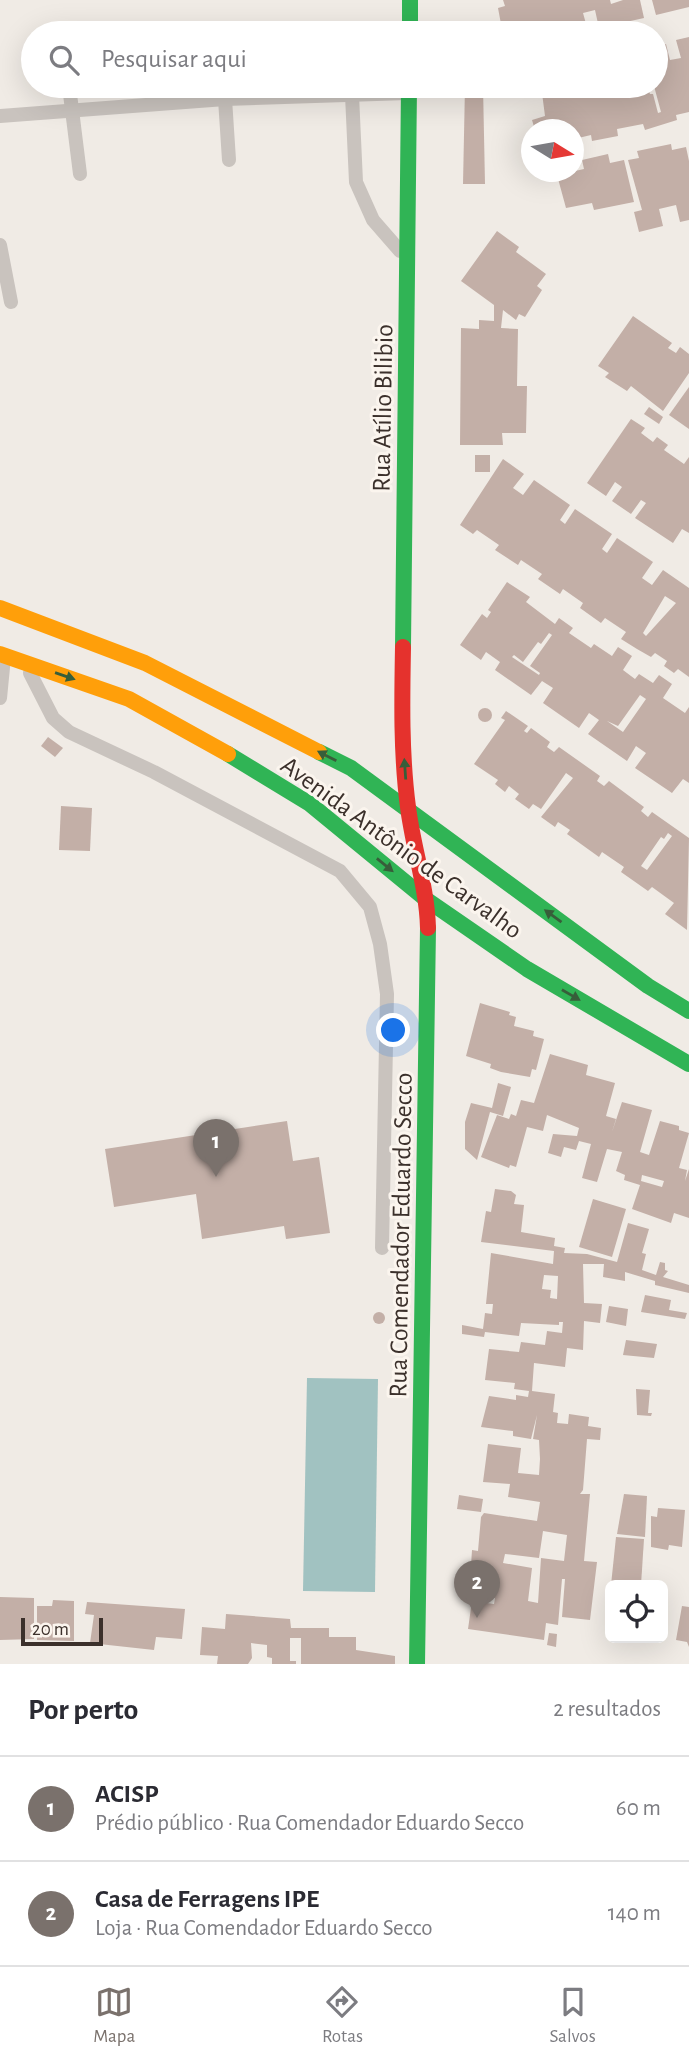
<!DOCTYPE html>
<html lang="pt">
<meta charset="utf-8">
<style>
:root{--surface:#fff;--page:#f7f7f7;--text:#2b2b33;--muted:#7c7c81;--line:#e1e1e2;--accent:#7a716c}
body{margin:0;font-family:"Alegreya Sans",sans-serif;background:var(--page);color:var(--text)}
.controls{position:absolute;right:21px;bottom:21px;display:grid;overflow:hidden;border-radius:10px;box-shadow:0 7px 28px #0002}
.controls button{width:63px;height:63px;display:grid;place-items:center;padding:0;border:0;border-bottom:2px solid var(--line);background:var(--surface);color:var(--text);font:35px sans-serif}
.compass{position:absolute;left:521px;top:119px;width:63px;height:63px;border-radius:50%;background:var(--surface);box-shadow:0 7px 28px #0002;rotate:101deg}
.scale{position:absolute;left:21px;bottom:18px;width:82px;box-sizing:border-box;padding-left:7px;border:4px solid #3b302b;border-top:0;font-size:19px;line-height:24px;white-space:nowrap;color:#3b302b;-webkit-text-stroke:5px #fbf5ee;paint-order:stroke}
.you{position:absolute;left:394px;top:1031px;width:24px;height:24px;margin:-18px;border:5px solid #fff;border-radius:50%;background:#1a73e8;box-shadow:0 0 0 10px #1a73e833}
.badge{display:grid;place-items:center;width:46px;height:46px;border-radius:50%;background:var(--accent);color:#fff;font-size:23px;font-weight:700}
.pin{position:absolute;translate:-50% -58px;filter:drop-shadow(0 2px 4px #0008)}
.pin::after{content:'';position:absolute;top:37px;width:24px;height:21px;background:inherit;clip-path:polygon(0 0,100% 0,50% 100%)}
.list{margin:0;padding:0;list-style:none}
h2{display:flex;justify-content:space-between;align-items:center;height:91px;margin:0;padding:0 28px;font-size:30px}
h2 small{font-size:23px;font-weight:400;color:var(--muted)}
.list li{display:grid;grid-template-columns:46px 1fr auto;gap:21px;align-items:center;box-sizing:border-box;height:105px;padding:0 28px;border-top:2px solid var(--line)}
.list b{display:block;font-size:26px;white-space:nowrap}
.list p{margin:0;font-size:23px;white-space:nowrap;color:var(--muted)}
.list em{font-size:23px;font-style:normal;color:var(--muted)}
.icon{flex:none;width:38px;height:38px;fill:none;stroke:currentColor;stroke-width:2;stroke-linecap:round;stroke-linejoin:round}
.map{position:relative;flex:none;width:689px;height:1664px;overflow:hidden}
.search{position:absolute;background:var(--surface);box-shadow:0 7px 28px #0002;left:21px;right:21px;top:21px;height:77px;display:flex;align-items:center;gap:18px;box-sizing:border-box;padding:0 24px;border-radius:38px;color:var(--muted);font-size:26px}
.sheet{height:301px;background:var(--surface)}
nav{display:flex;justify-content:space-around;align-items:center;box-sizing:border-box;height:98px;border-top:2px solid var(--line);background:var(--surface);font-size:19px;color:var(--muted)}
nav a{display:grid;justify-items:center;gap:4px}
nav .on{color:var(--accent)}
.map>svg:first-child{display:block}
.water{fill:#a1c2c1}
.building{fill:#c3afa7;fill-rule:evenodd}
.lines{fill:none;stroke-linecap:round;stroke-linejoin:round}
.lane{stroke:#c9c3be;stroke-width:14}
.fast{stroke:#30b455;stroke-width:16}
.slow{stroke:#ff9f0a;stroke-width:16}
.jam{stroke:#e5322d;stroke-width:16}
.oneway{fill:#375e3a}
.labels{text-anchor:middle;stroke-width:6;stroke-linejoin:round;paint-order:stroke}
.street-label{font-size:26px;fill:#3b302b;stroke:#fbf5ee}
</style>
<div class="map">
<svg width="689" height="1664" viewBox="0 0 689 1664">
<rect width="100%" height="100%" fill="#f0ebe5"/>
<polygon class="water" points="307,1378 378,1379 375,1592 303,1591"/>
<g class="building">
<polygon points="503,0 610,0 611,4 623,0 640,0 644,18 599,28 595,10 583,13 588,31 543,33 540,23 529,25 531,33 505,33 504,29 512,27 508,22 501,24 498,8 505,6"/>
<polygon points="652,0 689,0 689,7 656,15"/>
<polygon points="689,37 689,112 676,115 677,120 645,130 643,124 617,129 618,136 592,141 591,135 574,139 574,130 535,130 532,120 545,116 542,93 534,96 532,86 647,86 650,94 653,94 658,113 661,112 654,86 656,46 666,44 670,60 681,58 676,40"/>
<polygon points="465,86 483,86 485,184 463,184"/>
<polygon points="671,144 672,150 686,147 689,161 689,220 680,222 676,205 659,209 663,226 639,232 634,212 642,210 628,160 639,158 637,151"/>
<polygon points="608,154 610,163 624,160 634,202 594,210 592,203 566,208 557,175 584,169 582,160"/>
<polygon points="497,231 519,247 516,252 546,274 537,286 542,290 525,317 519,314 516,320 503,310 501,328 518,329 517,386 527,386 526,433 502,433 503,445 460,445 461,328 479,329 479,320 494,321 494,305 461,281"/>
<polygon points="633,316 672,343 668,348 676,353 680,347 689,354 689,373 663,411 631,386 627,391 605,377 609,373 598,366"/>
<polygon points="689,387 689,429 669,415"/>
<polygon points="649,407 663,417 659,424 644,414"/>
<polygon points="631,419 645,428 641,433 653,442 657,437 668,445 664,450 684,464 689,457 689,533 682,529 673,543 635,518 646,503 641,500 631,514 612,501 622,487 615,482 606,496 587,483"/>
<rect x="475" y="455" width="15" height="17"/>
<path d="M503 459 524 474 513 488 523 495 534 480 570 505 560 520 565 524 575 509 612 534 602 549 607 553 617 538 653 562 642 578 652 585 663 570 689 588V677L678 669 674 673 664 666 667 661 655 653 651 657 637 649 621 639 626 632 605 618 601 623 580 608 583 603 563 589 560 594 538 579 542 574 521 560 518 565 495 550 499 545 477 530 473 534 460 525ZM665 596 676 603 646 636 643 633Z"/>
<path d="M507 582 530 597 526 602 555 624 559 618 573 628 569 633 591 648 594 644 612 656 618 647 632 656 623 670 635 679 639 674 653 683 659 675 672 684 663 698 685 713 689 707V783L683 779 672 793 635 768 646 753 636 746 627 761 588 734 599 720 589 713 579 728 543 703 553 688 542 681 531 695 495 670 500 662 486 652 481 660 460 645 482 614 487 618 491 612 488 610ZM549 633 552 635 530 666 540 673 539 675 512 657 514 655 523 662 538 642 541 644ZM640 695 646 699 623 732 607 721 618 726Z"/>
<circle cx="485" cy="715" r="7"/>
<path d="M506 711 528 726 524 731 527 733 531 728 550 742 547 747 554 752 559 747 600 776 597 781 604 786 609 781 644 807 641 811 648 817 652 812 689 838 687 930 665 914 674 903 652 887 648 891 621 872 624 867 602 852 599 857 567 834 570 830 558 822 555 827 541 817 573 778 566 773 541 809 533 804 529 809 515 799 519 794 509 786 505 792 495 784 498 780 474 764 505 720 501 718ZM668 833 672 836 647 870 641 866 661 837 664 839Z"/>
<polygon points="48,737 63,748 55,757 41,746"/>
<polygon points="61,806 92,808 90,851 59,850"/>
<polygon points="480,1003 510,1012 509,1015 516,1017 514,1026 534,1031 533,1036 544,1039 536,1070 532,1069 530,1077 501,1072 490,1068 491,1064 466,1056"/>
<path d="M550 1054 588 1065 586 1075 615 1083 606 1116 616 1119 612 1132 622 1102 652 1110 640 1152 649 1155 660 1121 679 1126V1130L689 1133 679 1168 687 1170 685 1181 689 1169V1218L674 1213 671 1223 632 1209 640 1185 624 1180 625 1175 616 1171 622 1152 607 1149 597 1182 582 1178 591 1144 579 1141 576 1150 564 1147 561 1157 548 1153 553 1134 577 1136 579 1128 547 1115 543 1131 527 1127 516 1167 510 1165 509 1168 481 1157 497 1115 509 1119 511 1114 516 1116 521 1100 534 1103ZM642 1175 664 1181 662 1187 641 1181Z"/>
<polygon points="498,1083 511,1087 503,1116 490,1112 477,1160 465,1149 465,1122 471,1103 492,1108"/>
<polygon points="287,1121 293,1161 319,1157 330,1233 286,1239 284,1226 202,1239 196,1194 114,1207 105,1149"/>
<path d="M495 1189 511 1191 516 1195 514 1204 524 1205 521 1232 555 1238 554 1246 565 1248 564 1253 587 1254 617 1262 628 1223 649 1229 642 1253 646 1254 642 1270 656 1275 660 1262 665 1263V1270L668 1271 663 1277 689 1285V1293L655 1285V1281L625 1272V1281L603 1277 604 1264H583L584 1303 602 1304 600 1323 584 1321 583 1350 567 1348 565 1367 534 1363 532 1391 555 1394 553 1412 558 1413 557 1423 568 1424 569 1414 589 1417 588 1426 601 1428 600 1440 587 1439 583 1490 580 1494H590L584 1561 597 1562 590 1620 562 1617 565 1579H562L558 1625 546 1623 544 1640 468 1629 472 1601 494 1604 495 1598 472 1595 475 1566H471L472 1550 478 1551 481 1517 484 1513 537 1521 540 1502 508 1497 510 1484 483 1482 488 1444 521 1448 518 1473 539 1475 540 1459 539 1440 533 1439 537 1415 531 1439 513 1436V1431L481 1427 489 1396 516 1400V1395L528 1397 529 1391 514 1389 515 1383 485 1380 489 1349 519 1352 521 1342 545 1345 547 1331 562 1333 563 1322H559V1325L521 1323 519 1336 485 1332 484 1337 462 1334V1325L483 1329 485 1313 492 1314 493 1304H486L491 1253 553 1264 554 1251 481 1242 486 1211 491 1212ZM544 1275 558 1276 557 1299 550 1298 551 1290 542 1289ZM543 1531 567 1535 564 1561 541 1558 538 1603 528 1601 532 1568 503 1563 505 1554 539 1558Z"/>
<polygon points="593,1199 626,1209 612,1257 579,1247"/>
<polygon points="645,1295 671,1300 669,1310 687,1313 685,1319 641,1312"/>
<polygon points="609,1306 628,1309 626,1326 606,1322"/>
<circle cx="379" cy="1318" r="6"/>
<polygon points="626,1340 657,1344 654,1358 623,1355"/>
<polygon points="636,1389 650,1390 648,1413 652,1413 651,1416 637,1415"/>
<polygon points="624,1494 647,1496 645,1537 617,1534"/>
<polygon points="459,1495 483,1499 481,1512 457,1509"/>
<polygon points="658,1508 685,1510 682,1547 669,1545 668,1550 651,1547 651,1516 657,1517"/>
<polygon points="616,1537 644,1539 641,1585 611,1585"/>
<polygon points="0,1597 34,1598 34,1639 0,1640"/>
<polygon points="53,1600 74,1601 74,1641 37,1640 37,1606 52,1606"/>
<polygon points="87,1602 185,1609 182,1639 156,1637 154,1650 90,1643 94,1615 85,1614"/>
<polygon points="682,1606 689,1607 689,1647 687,1642 676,1640"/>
<polygon points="226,1614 290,1619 291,1628 329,1628 329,1637 356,1637 356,1650 395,1656 395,1664 301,1664 301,1638 290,1638 290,1661 296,1661 296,1664 272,1664 272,1658 267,1657 267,1645 251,1643 252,1658 248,1664 217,1664 218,1656 200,1655 202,1627 225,1629"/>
<polygon points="549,1633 557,1634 556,1647 547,1645"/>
</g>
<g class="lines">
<g class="lane">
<polyline points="69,86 80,174"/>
<polyline points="352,95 356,182 373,220 400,251"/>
<polyline points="225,99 229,160"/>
<polyline points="0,116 225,99 407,93"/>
<polyline points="0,245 11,302"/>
<polyline points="30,673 53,718 69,732 154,772 340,871 370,907 380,944 387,994 382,1248"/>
<polyline points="0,698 4,657"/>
</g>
<g class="fast">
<polyline points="410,0 410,33"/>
<polyline points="403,647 409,86"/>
<polyline points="319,752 351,768 648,986 689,1011"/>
<polyline points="228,754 310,804 427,900 527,969 689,1064"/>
<polyline points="417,1664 428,928"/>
</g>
<g class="slow">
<polyline points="0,608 145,663 319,752"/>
<polyline points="0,654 129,699 228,754"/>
</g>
<path class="jam" d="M403 647C402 700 401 754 408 807 413 848 427 887 428 928"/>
</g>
<defs><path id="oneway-solid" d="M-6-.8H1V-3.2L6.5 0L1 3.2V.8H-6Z" transform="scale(1.75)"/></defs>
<g class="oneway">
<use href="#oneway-solid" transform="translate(65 676) rotate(19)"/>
<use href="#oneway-solid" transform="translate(327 756) rotate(-153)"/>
<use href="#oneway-solid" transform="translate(405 769) rotate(-94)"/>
<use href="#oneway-solid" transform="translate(385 865) rotate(39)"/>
<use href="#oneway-solid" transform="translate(553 916) rotate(-144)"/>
<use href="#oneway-solid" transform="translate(571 995) rotate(30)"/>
</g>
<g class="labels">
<g class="street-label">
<text transform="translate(382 408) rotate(-89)" y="9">Rua Atílio Bilibio</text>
<text transform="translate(402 847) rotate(36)" y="9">Avenida Antônio de Carvalho</text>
<text transform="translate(400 1235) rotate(-89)" y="9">Rua Comendador Eduardo Secco</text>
</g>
</g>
</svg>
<div class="controls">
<button><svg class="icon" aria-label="locate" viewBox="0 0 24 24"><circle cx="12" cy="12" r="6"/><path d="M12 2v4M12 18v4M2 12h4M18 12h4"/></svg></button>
</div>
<svg class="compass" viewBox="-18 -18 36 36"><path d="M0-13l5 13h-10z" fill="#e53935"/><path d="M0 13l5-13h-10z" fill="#7c7c81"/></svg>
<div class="scale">20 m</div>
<div class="you"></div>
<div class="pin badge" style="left:216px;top:1177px">1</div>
<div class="pin badge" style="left:477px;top:1618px">2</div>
<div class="search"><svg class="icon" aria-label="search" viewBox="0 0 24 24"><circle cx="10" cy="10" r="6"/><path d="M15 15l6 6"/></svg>Pesquisar aqui</div>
</div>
<section class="sheet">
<h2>Por perto<small>2 resultados</small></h2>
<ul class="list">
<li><span class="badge">1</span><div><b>ACISP</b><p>Prédio público · Rua Comendador Eduardo Secco</p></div><em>60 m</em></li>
<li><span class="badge">2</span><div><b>Casa de Ferragens IPE</b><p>Loja · Rua Comendador Eduardo Secco</p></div><em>140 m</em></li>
</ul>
</section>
<nav>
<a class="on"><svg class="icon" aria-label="map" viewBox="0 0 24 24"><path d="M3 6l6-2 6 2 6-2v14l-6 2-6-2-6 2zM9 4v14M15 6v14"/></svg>Mapa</a>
<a><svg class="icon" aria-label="directions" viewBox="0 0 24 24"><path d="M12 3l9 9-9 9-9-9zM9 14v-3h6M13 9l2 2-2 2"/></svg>Rotas</a>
<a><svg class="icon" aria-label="saved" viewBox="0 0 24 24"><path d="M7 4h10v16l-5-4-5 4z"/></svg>Salvos</a>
</nav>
